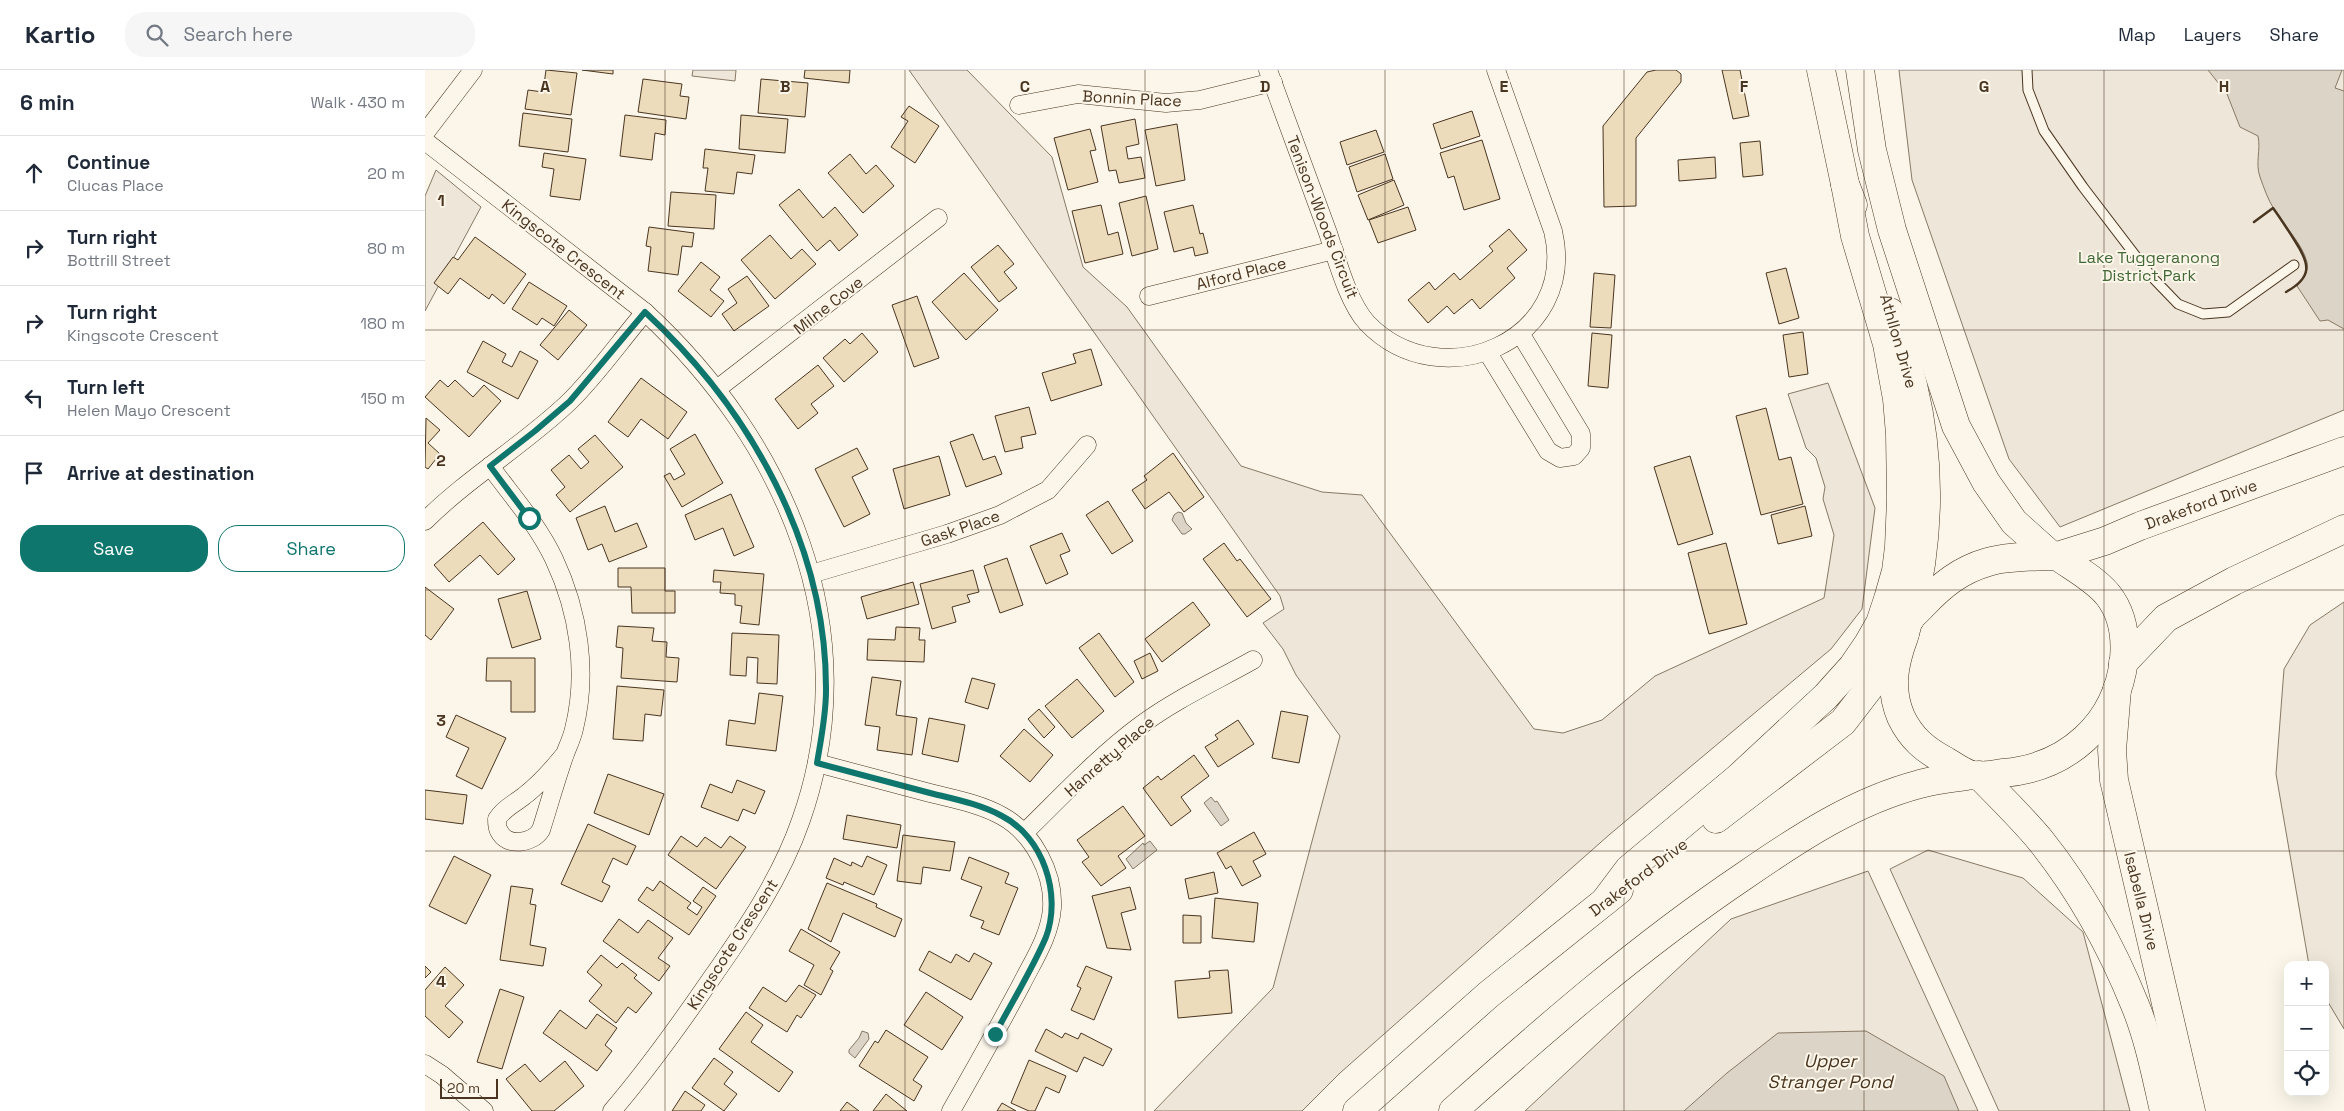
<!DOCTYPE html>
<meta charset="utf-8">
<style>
:root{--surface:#fff;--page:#f6f6f7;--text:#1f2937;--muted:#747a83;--line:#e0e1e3;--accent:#0f766e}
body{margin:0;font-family:"Space Grotesk",sans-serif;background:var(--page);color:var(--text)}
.controls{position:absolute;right:15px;bottom:15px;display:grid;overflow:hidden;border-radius:10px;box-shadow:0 5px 20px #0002}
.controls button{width:45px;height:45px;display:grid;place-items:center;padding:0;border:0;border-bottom:1px solid var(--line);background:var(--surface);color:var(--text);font:25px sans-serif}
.scale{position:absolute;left:15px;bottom:12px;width:58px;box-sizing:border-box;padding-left:5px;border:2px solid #4a3520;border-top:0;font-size:14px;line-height:18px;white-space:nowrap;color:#4a3520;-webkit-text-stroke:4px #fbf6e9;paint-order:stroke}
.stop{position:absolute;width:15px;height:15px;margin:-11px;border:4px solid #0f766e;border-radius:50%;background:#fff}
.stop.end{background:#0f766e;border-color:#fff;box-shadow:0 1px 5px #0008}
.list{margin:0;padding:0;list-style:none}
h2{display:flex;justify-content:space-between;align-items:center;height:65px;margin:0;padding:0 20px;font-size:21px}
h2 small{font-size:16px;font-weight:400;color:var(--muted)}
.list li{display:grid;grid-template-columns:32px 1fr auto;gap:15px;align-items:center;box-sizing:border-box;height:75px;padding:0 20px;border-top:1px solid var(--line)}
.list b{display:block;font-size:19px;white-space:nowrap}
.list p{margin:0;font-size:16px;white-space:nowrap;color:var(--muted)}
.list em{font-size:16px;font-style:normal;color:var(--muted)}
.actions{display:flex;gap:10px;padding:15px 20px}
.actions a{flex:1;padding:11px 0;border:1px solid var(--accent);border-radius:20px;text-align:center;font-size:18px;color:var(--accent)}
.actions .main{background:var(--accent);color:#fff}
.icon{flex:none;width:28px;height:28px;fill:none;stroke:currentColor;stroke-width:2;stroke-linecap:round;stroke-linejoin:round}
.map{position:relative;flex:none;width:1919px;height:1041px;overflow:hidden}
header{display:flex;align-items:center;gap:30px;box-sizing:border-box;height:70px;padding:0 25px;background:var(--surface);border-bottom:1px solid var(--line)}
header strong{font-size:24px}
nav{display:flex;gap:28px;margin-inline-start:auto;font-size:18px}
.search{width:350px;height:45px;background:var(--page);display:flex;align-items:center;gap:12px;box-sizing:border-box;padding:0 18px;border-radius:20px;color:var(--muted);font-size:19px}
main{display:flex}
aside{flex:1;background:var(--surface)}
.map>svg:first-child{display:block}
.green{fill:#ede6d9;stroke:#887966}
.water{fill:#dcd4c6;stroke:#887966}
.building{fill:#ecdcbc;stroke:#4a3520}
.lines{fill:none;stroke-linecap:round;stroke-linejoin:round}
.service-casing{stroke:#4a3520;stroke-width:11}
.minor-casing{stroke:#4a3520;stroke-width:19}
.primary-casing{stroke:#4a3520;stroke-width:29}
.trunk-casing{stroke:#4a3520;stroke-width:29}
.service{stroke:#fbf6e9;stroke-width:9}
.minor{stroke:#fbf6e9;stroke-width:18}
.primary{stroke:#fbf6e9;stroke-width:28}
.trunk{stroke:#fbf6e9;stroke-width:28}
.wall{stroke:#4a3520;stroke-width:2.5}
.route{stroke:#0f766e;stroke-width:6}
.grid{fill:none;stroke:#4a3520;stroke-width:1;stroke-opacity:0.55}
.labels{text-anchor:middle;stroke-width:4;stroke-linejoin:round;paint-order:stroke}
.street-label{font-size:16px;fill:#4a3520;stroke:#fbf6e9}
.park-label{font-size:16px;fill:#436837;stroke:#fbf6e9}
.water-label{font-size:18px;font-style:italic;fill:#4a3520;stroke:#fbf6e9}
.grid-label{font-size:16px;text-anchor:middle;font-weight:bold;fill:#4a3520;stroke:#fbf6e9;stroke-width:4;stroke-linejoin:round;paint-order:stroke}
</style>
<header>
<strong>Kartio</strong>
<div class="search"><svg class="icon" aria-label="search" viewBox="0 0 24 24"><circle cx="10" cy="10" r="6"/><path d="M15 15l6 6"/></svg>Search here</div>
<nav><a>Map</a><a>Layers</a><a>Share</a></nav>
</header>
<main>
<aside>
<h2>6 min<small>Walk · 430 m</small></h2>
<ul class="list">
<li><svg class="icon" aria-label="ahead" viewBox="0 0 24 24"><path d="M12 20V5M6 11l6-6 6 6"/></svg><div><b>Continue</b><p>Clucas Place</p></div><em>20 m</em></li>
<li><svg class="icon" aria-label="right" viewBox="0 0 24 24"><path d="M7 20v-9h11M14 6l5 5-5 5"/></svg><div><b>Turn right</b><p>Bottrill Street</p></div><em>80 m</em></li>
<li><svg class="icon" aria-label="right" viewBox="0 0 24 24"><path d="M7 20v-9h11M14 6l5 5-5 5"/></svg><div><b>Turn right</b><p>Kingscote Crescent</p></div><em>180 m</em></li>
<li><svg class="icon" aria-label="left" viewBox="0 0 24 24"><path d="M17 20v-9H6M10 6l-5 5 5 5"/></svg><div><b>Turn left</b><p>Helen Mayo Crescent</p></div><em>150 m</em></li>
<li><svg class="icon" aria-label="arrive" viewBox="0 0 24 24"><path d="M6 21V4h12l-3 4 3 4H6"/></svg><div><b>Arrive at destination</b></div></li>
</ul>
<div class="actions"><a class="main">Save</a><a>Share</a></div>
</aside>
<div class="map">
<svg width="1919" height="1041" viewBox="0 0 1919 1041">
<rect width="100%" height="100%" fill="#fbf6e9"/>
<g class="green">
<polygon points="268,0 311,0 310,11 267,6"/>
<polygon points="484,0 542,0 627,87 658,197 702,237 816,396 897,422 937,425 1109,659 1138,663 1177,650 1230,606 1399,528 1409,465 1398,429 1400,417 1391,388 1381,378 1363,324 1403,313 1450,438 1437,539 1406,579 1184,765 915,1003 877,1041 729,1041 848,918 915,666 871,605 858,579 838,553 859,539 855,526"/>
<polygon points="1474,0 1919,0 1919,340 1635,457 1584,389 1487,110"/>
<polygon points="11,100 56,137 0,241 0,126"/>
<polygon points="1919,532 1919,959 1900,927 1900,895 1884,895 1851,704 1859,599 1885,555"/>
<polygon points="1503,780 1598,808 1658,862 1705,1041 1574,1041 1465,799"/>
<polygon points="1443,801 1553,1041 1100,1041 1306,849"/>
</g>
<g class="water">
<path d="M1783 0H1917L1910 18 1919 21V259L1903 250 1895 251 1872 216C1878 211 1884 200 1882 192 1877 173 1859 156 1849 139 1843 130 1839 118 1835 107 1830 93 1836 80 1833 66L1815 57 1802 24Z"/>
<polygon points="753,442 757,443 761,453 767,459 760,464 757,464 747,450 749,445"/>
<polygon points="786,727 790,732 792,731 804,750 796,756 779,733"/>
<polygon points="725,771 732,780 708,799 701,789 718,773 719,775"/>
<polygon points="437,961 443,963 444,969 430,988 424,983 424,980 434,968"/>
<polygon points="1441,961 1519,1006 1534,1041 1259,1041 1302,1003 1353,963"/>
</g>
<g class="building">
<polygon points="121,0 152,3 146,45 100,39 103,20 118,22"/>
<polygon points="157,0 188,0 188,4"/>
<polygon points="380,0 425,0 424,13 379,8"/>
<polygon points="1231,0 1251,0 1256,4 1256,12 1211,68 1211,136 1179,137 1178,56 1222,2"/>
<polygon points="1297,0 1315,0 1324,46 1308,49"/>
<polygon points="218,9 257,14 255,26 264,27 261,49 213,42"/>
<polygon points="336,9 383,13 380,47 333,43"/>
<polygon points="484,36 514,56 490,93 466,77 483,51 476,47"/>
<polygon points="1047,41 1055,66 1016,79 1008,54"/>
<polygon points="98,43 147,49 143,82 94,76"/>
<polygon points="200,45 241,50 240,65 230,63 227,90 195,86"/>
<polygon points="316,45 363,49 360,83 314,79"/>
<polygon points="710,49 714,74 701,77 703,89 716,87 720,108 694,113 691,100 684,101 676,56"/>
<polygon points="752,54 760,110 731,116 720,60"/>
<polygon points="665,59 671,80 665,81 673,112 643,120 629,68"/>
<polygon points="951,60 959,82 922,95 915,72"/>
<polygon points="1057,70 1075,129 1039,140 1029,106 1023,108 1015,83"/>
<polygon points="1335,71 1338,105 1318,107 1315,73"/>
<polygon points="280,79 330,85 327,104 312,102 309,124 280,121 283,98 278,98"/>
<polygon points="119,83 161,89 155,130 125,126 129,99 117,97"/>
<polygon points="425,84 441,104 451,95 469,116 438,143 403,103"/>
<polygon points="960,84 968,109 932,122 924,97"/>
<polygon points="1290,87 1291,108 1254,111 1253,90"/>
<polygon points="969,110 979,135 943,150 933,125"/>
<polygon points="374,119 398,148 410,137 433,165 414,181 405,170 392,181 354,135"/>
<polygon points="246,122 291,125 289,159 243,156"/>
<polygon points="721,126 733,179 707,186 694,133"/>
<polygon points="676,135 683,165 693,162 698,184 660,193 647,141"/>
<polygon points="768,135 775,164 778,163 783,183 770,186 768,177 749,182 739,142"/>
<polygon points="983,137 991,160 953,173 944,150"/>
<polygon points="224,157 269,163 267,177 257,176 253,205 223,201 226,177 221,176"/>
<polygon points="1084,159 1102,180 1082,198 1090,208 1055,239 1047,229 1029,244 1022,236 1003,253 983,230 1004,212 1010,220 1029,203 1035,210 1068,181 1064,176"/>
<polygon points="345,165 366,189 377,179 391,194 350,229 316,190"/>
<polygon points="50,167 101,204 79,234 67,224 64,229 35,208 23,224 9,213 28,187 33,190"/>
<polygon points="573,175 589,194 579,202 592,218 574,232 546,197"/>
<polygon points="276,192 295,207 285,220 299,231 286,247 253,221"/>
<polygon points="1361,198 1374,248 1354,254 1341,203"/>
<polygon points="539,203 573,240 541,270 507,232"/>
<polygon points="1169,203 1190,205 1186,258 1165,257"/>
<polygon points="322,206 344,236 309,261 297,244 312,233 303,219"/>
<polygon points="104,212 142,236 129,256 117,248 112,255 87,239"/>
<polygon points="492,226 514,288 489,297 467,235"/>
<polygon points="144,240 162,255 133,290 115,275"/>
<polygon points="1378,262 1383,304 1364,307 1358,265"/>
<polygon points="437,263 453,282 419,312 398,288 420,269 425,274"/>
<polygon points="1167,263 1187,265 1183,318 1163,316"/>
<polygon points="58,271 81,284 77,292 87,297 95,281 113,291 93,329 42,302"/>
<polygon points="666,279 677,315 626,331 617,303 651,293 648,284"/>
<polygon points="393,295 409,316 386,334 393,343 373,359 350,329"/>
<polygon points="216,308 262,342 243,369 216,349 203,367 183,352"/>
<polygon points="15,310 23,317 30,310 48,327 59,315 76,331 44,367 0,327"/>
<polygon points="604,337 611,364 596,367 598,378 580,382 570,346"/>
<polygon points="1341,338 1354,390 1366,387 1378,434 1336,445 1311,346"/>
<polygon points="1,348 15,360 3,373 15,384 3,399 0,397"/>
<polygon points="270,364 298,413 257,437 239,406 245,403 249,410 260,404 245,379"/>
<polygon points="548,364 558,390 570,386 577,404 541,417 525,372"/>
<polygon points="170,365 198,397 145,442 131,425 140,417 126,400 144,385 156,399 164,392 153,379"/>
<polygon points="432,378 443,399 427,407 445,444 419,457 390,399"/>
<polygon points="748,383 779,427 759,442 744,422 720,439 707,420 722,410 719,406"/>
<polygon points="514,386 525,425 479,439 468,399"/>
<polygon points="1265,386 1288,464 1253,475 1229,397"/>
<polygon points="306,424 329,477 309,486 298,458 270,470 260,445"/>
<polygon points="683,431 708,471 687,484 661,445"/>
<polygon points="180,436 190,462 212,453 222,477 184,492 177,474 163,480 151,448"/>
<polygon points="1380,436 1387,466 1353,474 1346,445"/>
<polygon points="58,452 90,489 73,505 55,485 24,512 9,495"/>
<polygon points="637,463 645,481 635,485 643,504 621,514 605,476"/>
<polygon points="799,473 812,491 815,489 846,529 822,547 778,489"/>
<polygon points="1301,473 1322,554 1284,564 1263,483"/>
<polygon points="582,488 598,535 575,543 559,496"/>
<polygon points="193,498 240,498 240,521 250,521 250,543 207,543 206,517 193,517"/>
<polygon points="289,500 339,504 334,555 315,553 317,536 310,535 310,524 295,523 296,512 288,512"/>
<polygon points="548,500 554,522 542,525 545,532 527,537 531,552 507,559 495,514"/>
<polygon points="488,512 494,534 442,549 436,527"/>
<polygon points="0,517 29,539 6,570 0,565"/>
<polygon points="102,521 116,569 87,578 73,529"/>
<polygon points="768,532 785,555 737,592 720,569"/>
<polygon points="193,556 229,558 227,571 242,572 241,587 254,588 252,612 196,608 198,578 191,577"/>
<polygon points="471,557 495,558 494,570 500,570 499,592 442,590 443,569 470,570"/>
<polygon points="307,563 354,565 352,614 332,613 333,588 322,587 321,606 305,605"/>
<polygon points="674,563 709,612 690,627 654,578"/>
<polygon points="725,583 733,601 717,609 709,591"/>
<polygon points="62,588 110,588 110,642 86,642 86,611 61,611"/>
<polygon points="447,607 476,611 471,645 492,648 487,685 452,680 455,657 440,655"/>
<polygon points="547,608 570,614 563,639 540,632"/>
<polygon points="652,609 679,641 647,668 620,636"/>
<polygon points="192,616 239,620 236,646 220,644 218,671 188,669"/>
<polygon points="334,623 358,626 351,681 301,675 304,650 330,654"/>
<polygon points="614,639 630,657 619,668 603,649"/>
<polygon points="856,641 883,646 874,693 847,688"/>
<polygon points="31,645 81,668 57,719 31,706 44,678 21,667"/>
<polygon points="504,648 540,655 533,692 497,684"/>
<polygon points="813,650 829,674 793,697 780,677 793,669 790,665"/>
<polygon points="599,659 628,685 605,712 575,686"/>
<polygon points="769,685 784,706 756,727 766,741 746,756 718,718 733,706 736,710"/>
<polygon points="183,704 239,724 224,765 169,743"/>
<polygon points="312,710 340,721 330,744 318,739 313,751 276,737 285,714 307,723"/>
<polygon points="0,720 42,725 38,754 0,749"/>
<polygon points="698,736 720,766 693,786 701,798 676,816 657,792 664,787 652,770"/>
<polygon points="422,745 476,755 472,778 418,769"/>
<polygon points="163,754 211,776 202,795 188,788 177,812 185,816 177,832 136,814"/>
<polygon points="829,762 841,784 828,791 836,806 817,816 806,796 801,799 792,783"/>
<polygon points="478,765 530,772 525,801 498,797 496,814 472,811"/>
<polygon points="256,766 272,777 280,767 296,778 305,766 321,777 291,819 243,785"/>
<polygon points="29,786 66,805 41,854 4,836"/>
<polygon points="442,786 462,795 449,825 419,812 418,815 401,808 409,788 426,796 427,792 437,797"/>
<polygon points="544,787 584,803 580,813 593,818 574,865 556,858 559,851 545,846 557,817 536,809"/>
<polygon points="789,802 793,823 764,829 760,809"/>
<polygon points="235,811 266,833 262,838 272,845 277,837 268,831 278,817 291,826 264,865 213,830 222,817 228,821"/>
<polygon points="402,813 452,834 451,837 477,849 470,867 418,843 406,872 383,859"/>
<polygon points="86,816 108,819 105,834 111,835 105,875 121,878 118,896 75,890"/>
<polygon points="705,817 711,839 696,843 706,880 682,878 667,826"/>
<polygon points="790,828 833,833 829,872 787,868"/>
<polygon points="758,845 776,846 776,873 758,873"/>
<polygon points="194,849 213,863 223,850 248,868 233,888 245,896 234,911 178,871"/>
<polygon points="376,859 415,882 405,899 408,901 396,925 379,915 389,895 364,881"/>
<polygon points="504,881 526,893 531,884 544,892 549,883 567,893 546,930 494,900"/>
<polygon points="176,885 192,898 197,893 212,905 209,908 227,923 211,943 203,937 191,953 164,931 177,915 162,902"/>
<polygon points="0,896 6,902 0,908"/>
<polygon points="661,896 687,907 669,950 646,940 656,918 652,916"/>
<polygon points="20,897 39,915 20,936 38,952 24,968 0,946 0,920"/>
<polygon points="803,900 807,943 753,948 750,911 785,908 784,901"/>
<polygon points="374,915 391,925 376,948 372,945 362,962 324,938 338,917 361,932"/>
<polygon points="75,919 99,927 77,999 52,992"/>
<polygon points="501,922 538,947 517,980 479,955"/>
<polygon points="135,940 161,959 172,944 192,958 180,975 187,981 172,1001 118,963"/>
<polygon points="321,942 338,955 326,972 368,1002 354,1022 294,979"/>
<polygon points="621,959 637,968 640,963 653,969 656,963 687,979 678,996 659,987 652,1002 610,981"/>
<polygon points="461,960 503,987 488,1010 497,1016 489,1031 434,996 450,971 453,973"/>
<polygon points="289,988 308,1002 299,1014 312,1024 299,1041 267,1018"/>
<polygon points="604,990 641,1006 634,1023 621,1017 610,1041 604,1041 586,1033"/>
<polygon points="140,991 159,1016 129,1041 107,1041 81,1009 100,994 115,1012"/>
<polygon points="260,1021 280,1035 276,1041 247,1041"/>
<polygon points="461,1024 482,1041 448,1041"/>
<polygon points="422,1032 434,1041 415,1041"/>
<polygon points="577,1033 591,1041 572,1041"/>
</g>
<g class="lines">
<g class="service-casing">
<polyline id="service" points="1602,0 1603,20 1619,61 1658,117 1726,206 1753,234 1778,244 1803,242 1869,195"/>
</g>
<g class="minor-casing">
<g id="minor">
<path d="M843 0C863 55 883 109 903 163 912 190 923 232 942 253 1016 330 1154 270 1128 161L1071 0"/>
<polyline points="594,35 653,24 741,33 775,30 848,12"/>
<polyline points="0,63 48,0"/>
<path d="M0 71 220 242C361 372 443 560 376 750 356 808 321 859 286 909 255 954 223 999 187 1041"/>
<polyline points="724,226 909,180"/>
<polyline points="1063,283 1123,381 1135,388 1149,386 1156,378 1156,364 1095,263"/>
<polyline points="292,319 513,148"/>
<path d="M65 396C87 426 113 455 129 489 154 542 163 603 149 659 147 668 143 676 140 684 131 709 124 735 116 760 108 773 82 778 74 761 72 758 72 752 72 749 79 738 89 734 99 726 115 714 127 700 140 684"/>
<path d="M0 451C44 407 99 375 144 332 170 307 196 270 220 242"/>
<polyline points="386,504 522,464 575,445 623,420 662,375"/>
<path d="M392 693C429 703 467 713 505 723 529 729 556 734 577 746 608 763 629 803 627 838 625 866 608 891 596 915 573 958 550 999 526 1041"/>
<path d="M599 763C637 726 674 686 716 655 751 629 791 611 828 590"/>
<polyline points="0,994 17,1005 59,1041"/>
</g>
</g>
<g class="primary-casing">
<g id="primary">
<polyline points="1396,0 1420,114 1428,135"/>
<polyline points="1435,0 1447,80 1467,160 1531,356 1561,412 1589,452 1627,486 1632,486"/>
<path d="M1465 242C1473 266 1482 290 1488 315 1507 394 1505 471 1485 549"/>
<polyline points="1692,619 1687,680 1689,710 1766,1041"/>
<path d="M1554 705C1575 727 1597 748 1616 771 1655 820 1687 878 1710 935 1724 969 1731 1006 1739 1041"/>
</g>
</g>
<g class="trunk-casing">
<g id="trunk">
<path d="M1627 486C1606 487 1583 486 1563 492 1535 500 1517 515 1498 535 1494 540 1488 544 1485 549 1482 553 1481 561 1479 567 1469 594 1464 619 1476 647 1486 668 1500 680 1521 691 1529 696 1539 703 1547 705 1556 707 1569 704 1578 703 1642 698 1692 654 1699 589 1701 566 1698 544 1683 525 1670 509 1649 498 1632 486"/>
<polyline points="1632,486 1680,471 1715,456 1919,381"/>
<polyline points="1698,593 1741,548 1809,511 1919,459"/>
<polyline points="1291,749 1418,652 1448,613 1480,563"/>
<polyline points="1180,831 1204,799 1314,707 1401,626 1428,596 1443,574 1455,553 1463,529 1471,501 1474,477 1476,429 1475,364 1472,329 1462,274 1430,166 1420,114"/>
<polyline points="932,1041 1063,925 1194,820"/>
<path d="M1028 1041C1121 958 1215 876 1319 806 1374 768 1430 731 1495 714 1512 709 1531 708 1548 705"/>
</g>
</g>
<use href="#service" class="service"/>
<use href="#minor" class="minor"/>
<use href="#primary" class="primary"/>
<use href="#trunk" class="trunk"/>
<path class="wall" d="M1829 152 1848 138C1856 149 1863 160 1870 171 1885 194 1888 207 1861 222"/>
</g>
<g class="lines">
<path class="route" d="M104 448 65 396 110 361 145 331 220 242C325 339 402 475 401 621 401 645 396 669 392 693 429 703 467 713 505 723 529 729 555 734 577 746 618 767 637 824 621 867 608 898 586 934 570 964"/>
</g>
<path class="grid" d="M240 0V1041M480 0V1041M720 0V1041M960 0V1041M1199 0V1041M1439 0V1041M1679 0V1041M0 260H1919M0 520H1919M0 781H1919"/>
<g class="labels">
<g class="street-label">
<text transform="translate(707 28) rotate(3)" y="6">Bonnin Place</text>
<text transform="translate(898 147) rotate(69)" y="6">Tenison-Woods Circuit</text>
<text transform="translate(139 179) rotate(38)" y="6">Kingscote Crescent</text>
<text transform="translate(816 203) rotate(-14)" y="6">Alford Place</text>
<text transform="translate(403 235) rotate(-38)" y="6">Milne Cove</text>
<text transform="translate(1474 271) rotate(74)" y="6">Athllon Drive</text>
<text transform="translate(1776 434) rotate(-20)" y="6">Drakeford Drive</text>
<text transform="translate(535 458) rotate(-19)" y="6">Gask Place</text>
<text transform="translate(684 686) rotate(-41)" y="6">Hanretty Place</text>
<text transform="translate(1213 807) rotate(-37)" y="6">Drakeford Drive</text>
<text transform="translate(1717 831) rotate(76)" y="6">Isabella Drive</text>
<text transform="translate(307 874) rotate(-57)" y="6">Kingscote Crescent</text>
</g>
<g class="park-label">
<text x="1724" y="193">Lake Tuggeranong<tspan x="1724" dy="18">District Park</tspan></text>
</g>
<g class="water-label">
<text x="1405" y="997">Upper<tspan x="1405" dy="21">Stranger Pond</tspan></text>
</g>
</g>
<g class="grid-label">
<text x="120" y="22">A</text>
<text x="360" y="22">B</text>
<text x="600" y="22">C</text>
<text x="840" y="22">D</text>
<text x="1079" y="22">E</text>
<text x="1319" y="22">F</text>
<text x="1559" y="22">G</text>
<text x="1799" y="22">H</text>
<text x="16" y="136">1</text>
<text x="16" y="396">2</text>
<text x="16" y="656">3</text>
<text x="16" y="917">4</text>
</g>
</svg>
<div class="controls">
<button>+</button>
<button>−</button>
<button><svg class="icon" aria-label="locate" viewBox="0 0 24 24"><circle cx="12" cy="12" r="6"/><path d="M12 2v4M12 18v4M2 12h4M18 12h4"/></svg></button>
</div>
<div class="scale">20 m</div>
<div class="stop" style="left:104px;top:448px"></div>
<div class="stop end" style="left:570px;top:964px"></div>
</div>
</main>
